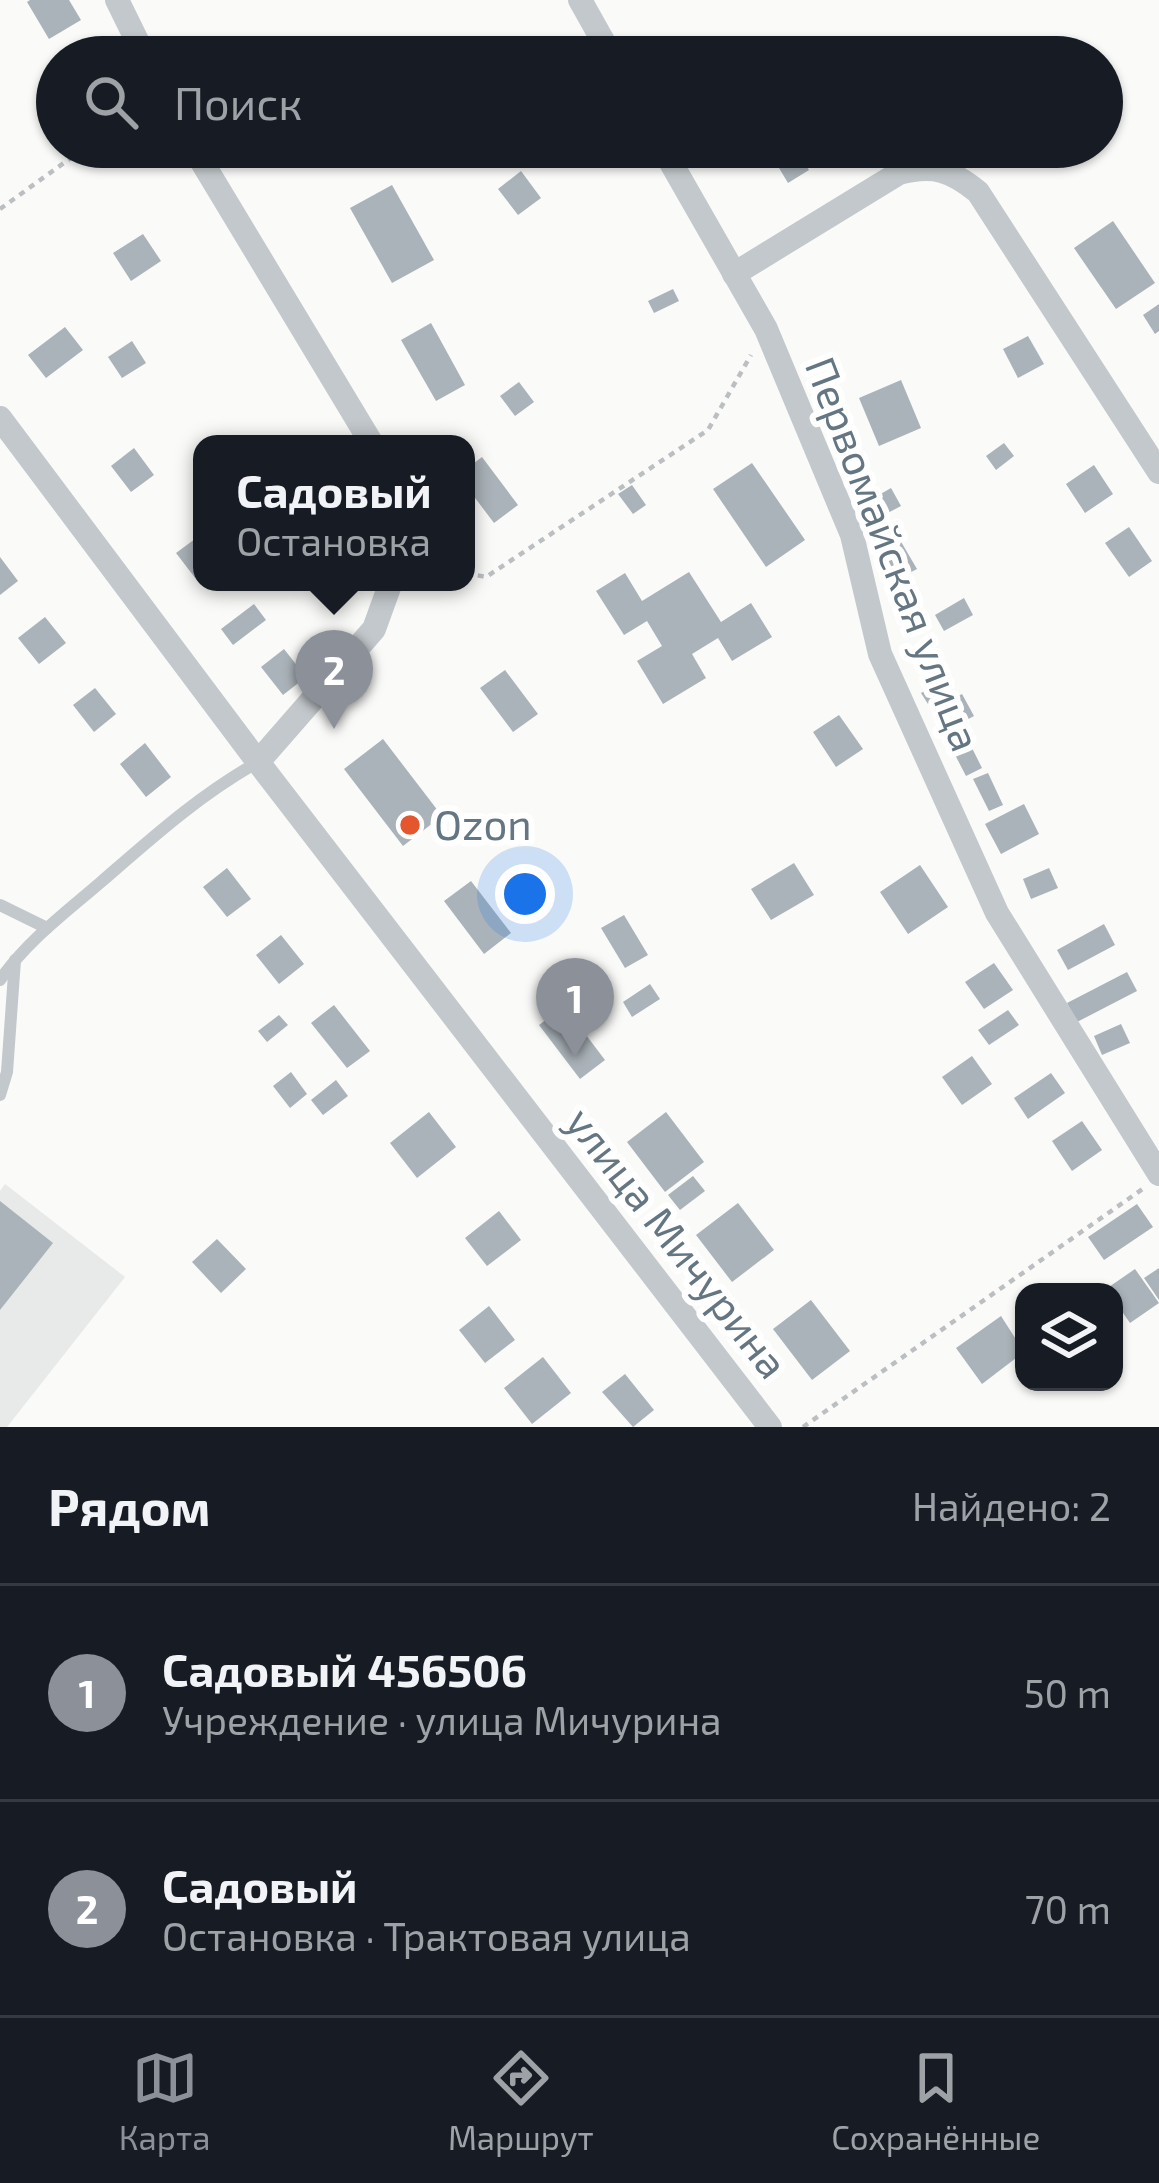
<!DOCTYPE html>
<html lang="ru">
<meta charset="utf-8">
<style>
:root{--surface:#171b24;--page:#242831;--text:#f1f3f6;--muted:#9ea1a6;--line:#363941;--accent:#8c9099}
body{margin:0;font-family:"Exo 2",sans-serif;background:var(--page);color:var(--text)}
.controls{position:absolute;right:36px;bottom:36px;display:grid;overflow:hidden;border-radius:24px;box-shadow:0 3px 9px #0004}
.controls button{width:108px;height:108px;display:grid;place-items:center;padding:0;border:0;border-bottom:3px solid var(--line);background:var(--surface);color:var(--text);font:60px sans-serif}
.you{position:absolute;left:525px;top:894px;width:42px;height:42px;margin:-30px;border:9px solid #fff;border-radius:50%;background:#1a73e8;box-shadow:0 0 0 18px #1a73e833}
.badge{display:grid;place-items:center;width:78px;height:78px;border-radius:50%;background:var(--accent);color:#fff;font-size:39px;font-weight:700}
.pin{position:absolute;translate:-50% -99px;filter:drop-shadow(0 3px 6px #0008)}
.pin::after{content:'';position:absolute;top:63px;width:42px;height:36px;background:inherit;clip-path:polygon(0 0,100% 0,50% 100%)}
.popup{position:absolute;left:193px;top:435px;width:282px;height:156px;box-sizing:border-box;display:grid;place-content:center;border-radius:24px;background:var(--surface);filter:drop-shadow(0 3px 9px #0005);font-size:39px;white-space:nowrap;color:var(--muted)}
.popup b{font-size:45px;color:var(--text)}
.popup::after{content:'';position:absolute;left:50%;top:100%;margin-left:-24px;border:24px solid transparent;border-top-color:var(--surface)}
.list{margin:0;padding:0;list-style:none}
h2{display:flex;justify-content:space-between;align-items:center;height:156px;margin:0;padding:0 48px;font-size:51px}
h2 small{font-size:39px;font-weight:400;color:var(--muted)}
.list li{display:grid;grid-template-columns:78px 1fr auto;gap:36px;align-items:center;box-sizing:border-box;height:216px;padding:0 48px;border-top:3px solid var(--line)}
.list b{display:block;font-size:45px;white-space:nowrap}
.list p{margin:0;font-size:39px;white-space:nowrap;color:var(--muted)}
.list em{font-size:39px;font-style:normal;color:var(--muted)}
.icon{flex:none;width:66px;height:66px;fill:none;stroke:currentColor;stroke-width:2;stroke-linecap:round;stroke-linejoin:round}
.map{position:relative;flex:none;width:1159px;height:1427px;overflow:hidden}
.search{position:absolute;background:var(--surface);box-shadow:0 3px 9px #0004;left:36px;right:36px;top:36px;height:132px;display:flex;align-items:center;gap:30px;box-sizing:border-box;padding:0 42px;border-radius:66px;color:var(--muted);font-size:45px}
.sheet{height:588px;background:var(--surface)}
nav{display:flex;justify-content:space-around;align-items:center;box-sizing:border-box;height:168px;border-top:3px solid var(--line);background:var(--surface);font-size:33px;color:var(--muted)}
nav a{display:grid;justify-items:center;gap:6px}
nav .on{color:var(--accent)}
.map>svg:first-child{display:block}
.built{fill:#e8e9e9}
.building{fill:#aab3b9}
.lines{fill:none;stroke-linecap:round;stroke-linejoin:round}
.path{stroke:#bbbfc2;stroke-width:4.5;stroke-dasharray:6 6;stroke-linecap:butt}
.lane{stroke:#c3c8cc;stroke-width:12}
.street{stroke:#c3c8cc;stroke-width:24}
.poi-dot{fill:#e4572e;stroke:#fff;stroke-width:4.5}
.labels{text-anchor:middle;stroke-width:12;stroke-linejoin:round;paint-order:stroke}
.street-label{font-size:42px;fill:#657683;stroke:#fff}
.poi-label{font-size:42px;fill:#657683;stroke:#fff;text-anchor:start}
</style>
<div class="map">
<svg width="1159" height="1427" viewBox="0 0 1159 1427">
<rect width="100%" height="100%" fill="#fafaf8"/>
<polygon class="built" points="5,1184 125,1277 7,1427 0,1427 0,1191"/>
<g class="building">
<polygon points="30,0 69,0 81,20 49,39 27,2"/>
<polygon points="314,38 325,57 291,57 288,52"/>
<polygon points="1016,43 1026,57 997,57"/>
<polygon points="800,155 809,170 788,183 779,168"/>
<polygon points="521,171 541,198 518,215 498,189"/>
<polygon points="392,185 434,260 392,283 350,208"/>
<polygon points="1113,221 1155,283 1116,309 1074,248"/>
<polygon points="143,234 161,261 131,281 113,253"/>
<polygon points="673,289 679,301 654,313 648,301"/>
<polygon points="1159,304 1159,331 1155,334 1143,315"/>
<polygon points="431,323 465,385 436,401 401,340"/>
<polygon points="65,327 83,350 46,378 28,355"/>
<polygon points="1028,336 1044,364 1018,378 1003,349"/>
<polygon points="132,341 146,363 122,378 108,357"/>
<polygon points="901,380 921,428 879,446 859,398"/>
<polygon points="519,382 534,402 515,416 500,396"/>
<polygon points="1004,443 1014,456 996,470 986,456"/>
<polygon points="134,448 154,475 131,492 111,466"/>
<polygon points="482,457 518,505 494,523 466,486 466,469"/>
<polygon points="752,463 805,540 766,567 713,489"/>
<polygon points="1094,465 1113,494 1085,513 1066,484"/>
<polygon points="632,485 646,505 633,514 618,494"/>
<polygon points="891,488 901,506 882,516 872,499"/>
<polygon points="1129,527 1152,561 1129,577 1105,543"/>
<polygon points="199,536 202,580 199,583 176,553"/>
<polygon points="900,540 917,569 894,581 878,552"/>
<polygon points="0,557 18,581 0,595"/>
<polygon points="689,572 721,622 751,603 772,637 732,661 718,638 692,654 706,678 663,704 637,661 662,646 647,621 624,635 596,591 625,573 642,601"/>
<polygon points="964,598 973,615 944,631 935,615"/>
<polygon points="254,604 266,620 233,645 221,629"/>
<polygon points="45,617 66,643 39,664 18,638"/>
<polygon points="284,649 306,677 283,695 261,667"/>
<polygon points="505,670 538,714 513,732 480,688"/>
<polygon points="946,679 953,690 928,704 921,693"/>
<polygon points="95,688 116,714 94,732 73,705"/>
<polygon points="962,694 974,716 944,732 932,710"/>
<polygon points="839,715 863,749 836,767 813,732"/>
<polygon points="967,738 982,768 966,776 951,747"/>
<polygon points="383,739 442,816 403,846 344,769"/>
<polygon points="145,743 171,777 146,797 120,764"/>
<polygon points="988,773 1003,805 989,811 973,779"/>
<polygon points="1024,804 1039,834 1001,854 985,824"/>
<polygon points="794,863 814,895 771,920 751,889"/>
<polygon points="920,865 948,907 908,934 880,892"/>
<polygon points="227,868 251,899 227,917 203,887"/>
<polygon points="1049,868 1058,888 1031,899 1023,879"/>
<polygon points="471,881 511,933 484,954 444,901"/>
<polygon points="624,915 648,955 625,968 601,928"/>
<polygon points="1104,924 1115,945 1068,970 1057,950"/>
<polygon points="281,935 304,964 279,984 256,955"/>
<polygon points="994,963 1013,990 984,1009 965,982"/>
<polygon points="1127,972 1137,991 1077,1022 1067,1003"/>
<polygon points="650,984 660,999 632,1017 623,1002"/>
<polygon points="334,1005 370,1051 347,1068 311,1023"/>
<polygon points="564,1006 605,1060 580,1079 539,1025"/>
<polygon points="1008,1010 1019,1025 989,1045 978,1030"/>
<polygon points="279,1015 288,1025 267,1042 258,1031"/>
<polygon points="1121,1024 1130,1043 1102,1055 1094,1036"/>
<polygon points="972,1056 992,1084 962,1105 942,1077"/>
<polygon points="291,1072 307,1094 290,1108 273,1086"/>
<polygon points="1051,1073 1065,1093 1028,1119 1014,1098"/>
<polygon points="336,1080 348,1096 323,1115 311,1100"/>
<polygon points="429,1112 456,1147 417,1178 390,1143"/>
<polygon points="666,1112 704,1162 665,1192 627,1142"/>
<polygon points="1082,1121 1102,1150 1072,1171 1052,1141"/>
<polygon points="693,1176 705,1191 680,1210 668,1195"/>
<polygon points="0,1201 53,1243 0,1310"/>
<polygon points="738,1203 774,1250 732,1282 696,1235"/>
<polygon points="1137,1204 1153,1227 1104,1260 1088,1237"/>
<polygon points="499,1211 521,1240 487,1266 465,1238"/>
<polygon points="217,1239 246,1269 221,1293 192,1262"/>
<polygon points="1159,1268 1159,1300 1144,1278"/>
<polygon points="1135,1269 1159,1303 1130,1323 1114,1300 1114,1292 1106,1289"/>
<polygon points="811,1300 850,1351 812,1380 773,1329"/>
<polygon points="489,1306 515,1340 485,1363 459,1330"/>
<polygon points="1001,1316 1024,1352 982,1384 956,1348"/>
<polygon points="543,1357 571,1393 532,1424 504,1388"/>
<polygon points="625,1374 654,1410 633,1427 602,1392"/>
</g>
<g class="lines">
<g class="path">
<polyline points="0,209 86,147"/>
<polyline points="466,573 486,577 708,430 751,355"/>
<polyline points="803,1427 1144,1188"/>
</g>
<g class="lane">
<polyline points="0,905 47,928"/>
<path d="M0 980C27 941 65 913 101 882 153 837 198 796 258 762"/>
<polyline points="0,1095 7,1072 15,960"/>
</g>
<g class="street">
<polyline points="117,0 145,57"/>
<polyline points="580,0 612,57"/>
<polyline points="193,147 372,444"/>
<polyline points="662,147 766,329 852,535 880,654 997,913 1159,1174"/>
<path d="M734 274 899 173C933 164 951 170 978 192L1159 472"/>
<polyline points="0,418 258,762 770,1427"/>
<polyline points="258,762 374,629 391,582"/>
</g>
</g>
<circle class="poi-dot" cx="410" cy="825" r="12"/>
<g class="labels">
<g class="street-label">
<text transform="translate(893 554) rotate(69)" y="15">Первомайская улица</text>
<text transform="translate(677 1243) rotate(52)" y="15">улица Мичурина</text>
</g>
<g class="poi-label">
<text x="434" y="840">Ozon</text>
</g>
</g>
</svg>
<div class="controls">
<button><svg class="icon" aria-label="layers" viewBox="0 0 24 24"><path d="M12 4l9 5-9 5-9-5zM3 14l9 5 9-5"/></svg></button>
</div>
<div class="you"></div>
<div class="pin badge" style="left:575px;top:1057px">1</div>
<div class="pin badge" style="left:334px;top:729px">2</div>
<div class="popup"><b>Садовый</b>Остановка</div>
<div class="search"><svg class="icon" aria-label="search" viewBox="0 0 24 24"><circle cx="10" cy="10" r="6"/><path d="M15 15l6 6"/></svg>Поиск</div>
</div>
<section class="sheet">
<h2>Рядом<small>Найдено: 2</small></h2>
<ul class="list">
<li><span class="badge">1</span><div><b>Садовый 456506</b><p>Учреждение · улица Мичурина</p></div><em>50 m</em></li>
<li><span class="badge">2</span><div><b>Садовый</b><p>Остановка · Трактовая улица</p></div><em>70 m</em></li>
</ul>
</section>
<nav>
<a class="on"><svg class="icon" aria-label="map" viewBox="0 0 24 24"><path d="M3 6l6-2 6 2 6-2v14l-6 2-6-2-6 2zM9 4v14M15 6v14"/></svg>Карта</a>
<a><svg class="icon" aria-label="directions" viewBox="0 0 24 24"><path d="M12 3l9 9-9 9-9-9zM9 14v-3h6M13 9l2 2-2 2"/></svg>Маршрут</a>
<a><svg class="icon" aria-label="saved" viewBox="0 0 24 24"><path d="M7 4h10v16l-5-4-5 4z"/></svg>Сохранённые</a>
</nav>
